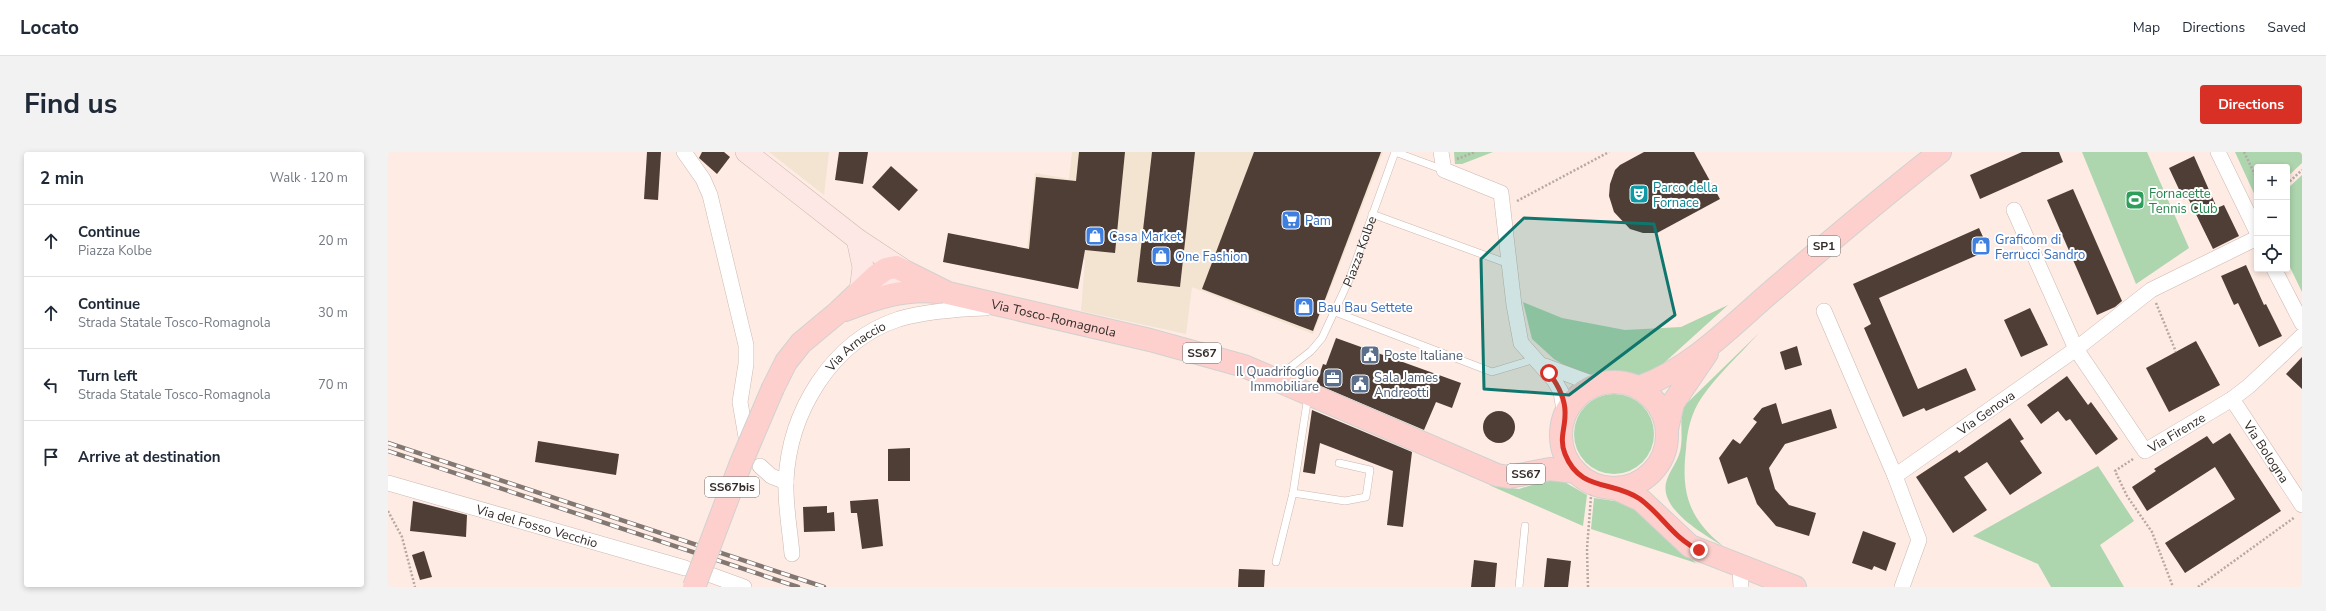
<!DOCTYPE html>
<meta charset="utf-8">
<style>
:root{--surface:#fff;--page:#f2f2f3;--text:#1f2937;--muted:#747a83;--line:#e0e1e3;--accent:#d93025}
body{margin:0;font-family:"Nunito Sans",sans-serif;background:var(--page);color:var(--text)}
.controls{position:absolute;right:12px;top:12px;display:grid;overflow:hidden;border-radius:4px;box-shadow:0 2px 6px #0003}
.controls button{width:36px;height:36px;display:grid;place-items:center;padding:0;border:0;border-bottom:1px solid var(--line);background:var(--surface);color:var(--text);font:20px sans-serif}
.stop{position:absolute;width:12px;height:12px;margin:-9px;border:3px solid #d93025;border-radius:50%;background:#fff}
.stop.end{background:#d93025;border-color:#fff;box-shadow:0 1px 4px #0008}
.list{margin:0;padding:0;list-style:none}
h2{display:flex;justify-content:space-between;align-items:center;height:52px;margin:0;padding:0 16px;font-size:17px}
h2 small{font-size:13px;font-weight:400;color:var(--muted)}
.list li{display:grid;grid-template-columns:26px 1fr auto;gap:12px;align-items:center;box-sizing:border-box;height:72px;padding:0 16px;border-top:1px solid var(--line)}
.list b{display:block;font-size:15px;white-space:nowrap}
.list p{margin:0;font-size:13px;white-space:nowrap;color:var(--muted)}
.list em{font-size:13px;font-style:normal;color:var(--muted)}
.icon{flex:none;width:22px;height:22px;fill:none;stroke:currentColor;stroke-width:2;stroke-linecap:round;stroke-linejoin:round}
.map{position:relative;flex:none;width:1914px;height:435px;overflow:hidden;border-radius:4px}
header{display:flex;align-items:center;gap:24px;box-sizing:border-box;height:56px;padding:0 20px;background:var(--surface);border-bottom:1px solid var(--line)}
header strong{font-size:19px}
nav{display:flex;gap:22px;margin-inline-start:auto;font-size:14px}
.intro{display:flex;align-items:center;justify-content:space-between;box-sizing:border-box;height:96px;padding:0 24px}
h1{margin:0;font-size:28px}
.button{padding:10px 18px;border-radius:4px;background:var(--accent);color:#fff;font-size:14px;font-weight:700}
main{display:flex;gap:24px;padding:0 24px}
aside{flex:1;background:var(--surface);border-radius:4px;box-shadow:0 2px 6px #0003}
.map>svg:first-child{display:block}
.commercial{fill:#f3e3d1}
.green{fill:#add5ae}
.building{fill:#4f3e36}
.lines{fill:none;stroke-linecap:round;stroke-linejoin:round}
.service-casing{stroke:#cdb8af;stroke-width:8}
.minor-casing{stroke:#cdb8af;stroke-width:16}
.secondary-casing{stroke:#cdb8af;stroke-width:22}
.primary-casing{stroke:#d2d1d0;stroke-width:24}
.path{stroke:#b7a8a3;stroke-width:2.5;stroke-dasharray:2 2;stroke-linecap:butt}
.service{stroke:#fff;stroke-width:7}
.minor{stroke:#fff;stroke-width:15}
.secondary{stroke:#fee8e6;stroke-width:21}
.primary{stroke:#fdd0cd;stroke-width:22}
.rail-casing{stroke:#837772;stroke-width:4.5}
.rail{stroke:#fff;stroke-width:3;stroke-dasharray:9;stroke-linecap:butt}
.primary-bridge-casing{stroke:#d2d1d0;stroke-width:24;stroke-linecap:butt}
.primary-bridge{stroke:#fdd0cd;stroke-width:22}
.route{stroke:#d93025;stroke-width:5}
.marked{fill:#0f766e;fill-opacity:0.2;stroke:#0f766e;stroke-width:3;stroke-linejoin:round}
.labels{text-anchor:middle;stroke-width:4;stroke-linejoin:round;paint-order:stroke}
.shield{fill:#fff;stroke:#716b69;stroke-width:1}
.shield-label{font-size:12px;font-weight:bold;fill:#342c29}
.culture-label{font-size:13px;fill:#0d838f;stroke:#fff;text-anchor:start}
.leisure-label{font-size:13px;fill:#27864d;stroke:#fff;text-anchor:start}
.shop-label{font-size:13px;fill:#366cbe;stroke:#fff;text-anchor:start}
.street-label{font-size:13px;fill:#342c29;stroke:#fff}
.service-label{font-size:13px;fill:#4e5e75;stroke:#fff;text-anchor:start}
</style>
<header>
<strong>Locato</strong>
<nav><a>Map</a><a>Directions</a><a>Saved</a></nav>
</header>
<div class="intro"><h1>Find us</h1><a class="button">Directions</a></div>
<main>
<aside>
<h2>2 min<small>Walk · 120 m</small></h2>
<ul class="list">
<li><svg class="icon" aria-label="ahead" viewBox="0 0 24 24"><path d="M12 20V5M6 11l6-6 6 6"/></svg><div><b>Continue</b><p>Piazza Kolbe</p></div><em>20 m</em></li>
<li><svg class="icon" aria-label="ahead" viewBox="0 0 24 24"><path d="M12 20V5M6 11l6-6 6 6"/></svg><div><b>Continue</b><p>Strada Statale Tosco-Romagnola</p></div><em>30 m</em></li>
<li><svg class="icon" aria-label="left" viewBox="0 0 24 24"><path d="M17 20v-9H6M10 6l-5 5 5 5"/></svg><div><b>Turn left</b><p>Strada Statale Tosco-Romagnola</p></div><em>70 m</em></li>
<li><svg class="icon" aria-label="arrive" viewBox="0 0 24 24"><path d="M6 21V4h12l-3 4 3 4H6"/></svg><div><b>Arrive at destination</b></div></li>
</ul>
</aside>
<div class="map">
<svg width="1914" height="435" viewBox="0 0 1914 435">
<rect width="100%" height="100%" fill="#fdebe4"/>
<g class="commercial">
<polygon points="381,0 441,0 436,43"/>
<polygon points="684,0 995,0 925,182 804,135 798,182 693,159 697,108 639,98 647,21 681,27"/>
</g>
<g class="green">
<polygon points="1066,0 1105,0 1074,12 1067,12"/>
<polygon points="1694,0 1759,0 1801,96 1748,132"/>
<polygon points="1847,0 1914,0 1914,11 1899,25 1899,15 1869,15 1869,48"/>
<polygon points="1914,23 1914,140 1899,109 1899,37"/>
<polygon points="1135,150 1174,166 1237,178 1293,175 1340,153 1266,220 1258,224 1233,221 1193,223 1166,207 1144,187"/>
<path d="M1371 181C1352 202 1330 222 1314 245 1303 261 1299 279 1298 297 1293 340 1300 366 1335 394 1317 383 1272 358 1278 331 1281 318 1292 308 1293 294 1295 281 1291 268 1296 254Z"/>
<circle cx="1226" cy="282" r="40"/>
<polygon points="1710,314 1746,369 1712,393 1736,435 1663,435 1650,412 1585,384"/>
<polygon points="1160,328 1173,328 1199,343 1195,374 1101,333 1131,337"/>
<polygon points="1206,346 1241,351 1282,390 1308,411 1203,377"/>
</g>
<g class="building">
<polygon points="259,0 273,0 270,48 256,47"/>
<polygon points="314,0 336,0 342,5 329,22 311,6"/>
<polygon points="451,0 480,0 475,32 447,28"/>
<polygon points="691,0 737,0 727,101 697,98 690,137 555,110 560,81 641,97 648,25 688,29"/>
<polygon points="764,0 807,0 792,135 749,130"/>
<polygon points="866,0 993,0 925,179 814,137"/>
<polygon points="1256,0 1306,0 1332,47 1269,81 1255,81 1242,77 1226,60 1221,44 1222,32 1227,18 1232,13"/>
<polygon points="1634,0 1671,0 1675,10 1592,47 1582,23"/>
<polygon points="1806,4 1829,56 1836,53 1851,84 1825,97 1800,46 1796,48 1781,16"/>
<polygon points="503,14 530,38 511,59 484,35"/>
<polygon points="1685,37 1734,149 1727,155 1709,163 1659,48"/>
<polygon points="1591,76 1601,98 1491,146 1530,237 1578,216 1588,238 1538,259 1536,256 1515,265 1476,176 1483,172 1465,132"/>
<polygon points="1858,113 1876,153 1878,152 1894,184 1871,195 1850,151 1846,153 1833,124"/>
<polygon points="1642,156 1660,193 1633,205 1616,168"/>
<polygon points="948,186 1073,231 1064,256 1048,250 1036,278 928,232 935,212 938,213"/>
<polygon points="1808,189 1832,233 1781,260 1758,216"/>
<polygon points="1409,194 1414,213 1397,218 1392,200"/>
<polygon points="1914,205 1914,237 1898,222"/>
<polygon points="1679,224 1700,253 1703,250 1730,287 1708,303 1682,267 1678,269 1670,259 1653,272 1639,253"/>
<polygon points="1388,251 1394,272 1443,257 1449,276 1397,292 1381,316 1387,337 1401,353 1428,361 1421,384 1388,374 1369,352 1359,325 1340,332 1331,306 1345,287 1352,292 1369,270 1365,267 1374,256"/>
<polygon points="924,258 1024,300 1015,375 999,373 1005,319 932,291 927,322 915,320"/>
<circle cx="1111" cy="275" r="16"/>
<polygon points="1622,266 1636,287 1632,289 1654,321 1622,343 1599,310 1576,325 1599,358 1565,381 1528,325 1569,298 1571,301"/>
<polygon points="1842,281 1893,359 1797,421 1777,391 1847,347 1827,315 1759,359 1744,335 1768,319 1766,317 1819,284 1825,292"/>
<polygon points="150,289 231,302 228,323 147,310"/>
<polygon points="522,296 522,329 500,329 500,297"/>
<polygon points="490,347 495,394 474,397 469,361 463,361 462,349"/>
<polygon points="25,349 79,363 78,385 22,379"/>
<polygon points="439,354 439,361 446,360 447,379 416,380 415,355"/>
<polygon points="1475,379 1508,391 1498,419 1486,414 1484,418 1464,411"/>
<polygon points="36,399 44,425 32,428 24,403"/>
<polygon points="1159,406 1183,409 1180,435 1156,435"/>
<polygon points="1086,408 1109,411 1107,435 1083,435"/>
<polygon points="851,417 877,418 876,435 850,435"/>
</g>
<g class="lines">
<g class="service-casing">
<g id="service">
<polyline points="984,62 1121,112"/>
<polyline points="947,160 1104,220 1147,207"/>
<path id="s1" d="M891 224 923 199 934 186 961 128 1007 0 1056 18"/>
<polyline points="920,244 905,341 957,349 978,345 982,318 951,311"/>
<polyline points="888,410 905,341"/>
<polyline points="1131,435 1137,374"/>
</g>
</g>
<g class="minor-casing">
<g id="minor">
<polyline points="296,0 315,27 322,43 358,193 358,212 352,250 358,285"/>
<polyline points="1053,0 1056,18 1113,41 1126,153 1133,191 1166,228 1173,240 1177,264"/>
<polyline points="1830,0 1869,80"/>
<path id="s2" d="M1626 58 1688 197 1757 299 1844 247 1861 234 1914 184"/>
<polyline points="1886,117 1914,171"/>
<polyline points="1436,159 1507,324 1531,388 1514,435"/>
<polyline points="1157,214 1206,232"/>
<path id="s3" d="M1844 247 1914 353"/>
<polyline points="372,314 383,324 398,330"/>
<path id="s4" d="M1507 324 1688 197 1763 138 1869 86"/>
<path id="s5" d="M0 331 297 416"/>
<path id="s6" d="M404 402C402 378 397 353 398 329 401 261 443 189 511 167 539 159 569 157 598 156"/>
<polyline points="1352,415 1353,435"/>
<polyline points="323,423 356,435"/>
</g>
</g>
<g class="secondary-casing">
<g id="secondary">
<polyline points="358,0 469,87 513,116 499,134 477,150"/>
<polyline points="469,87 475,115 472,139"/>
</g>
</g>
<g class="primary-casing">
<g id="primary">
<path d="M457 158C488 146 517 136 550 140"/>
<circle cx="1226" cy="283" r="53"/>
<path d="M1252 235C1304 216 1342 175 1384 139 1439 92 1495 44 1552 0"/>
<path id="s7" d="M385 236 398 210 413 191 449 161 488 124 498 117 508 115 560 141 762 188 856 214 1109 323 1121 325 1162 317 1188 320"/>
<polyline points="1279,277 1285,251 1319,201"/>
<polyline points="1229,337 1253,348 1302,394 1407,435"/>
</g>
</g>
<g class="path">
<polyline points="1856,0 1869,27"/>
<polyline points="1069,7 1087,0"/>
<polyline points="1899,32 1914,18"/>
<polyline points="1129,49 1221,0"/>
<polyline points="1768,151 1788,200"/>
<polyline points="1745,307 1727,319 1739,344 1764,380 1785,435"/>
<polyline points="0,359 14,385 27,435"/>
<polyline points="1200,435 1199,397 1204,331"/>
<polyline points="1810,435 1907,365"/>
</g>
<use href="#service" class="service"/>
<use href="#minor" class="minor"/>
<use href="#secondary" class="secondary"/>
<use href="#primary" class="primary"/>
<g class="rail-casing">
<g id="rail">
<polyline points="0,291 436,435"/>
<polyline points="0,299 410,435"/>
</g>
</g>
<use href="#rail" class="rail"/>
<g class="primary-bridge-casing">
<polyline id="primary-bridge" points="306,435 353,311 385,236"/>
</g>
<use href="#primary-bridge" class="primary-bridge"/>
</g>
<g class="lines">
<path class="route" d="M1161 221C1170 233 1178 247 1177 263 1177 277 1171 287 1177 302 1192 340 1224 328 1252 347 1274 363 1286 387 1311 398"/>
</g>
<path class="marked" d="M1136 66 1266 72 1287 163 1181 243 1096 237 1093 107Z"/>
<defs>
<g id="theatre-square" transform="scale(1)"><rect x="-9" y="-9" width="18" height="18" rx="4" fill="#0f9aa8" stroke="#fff"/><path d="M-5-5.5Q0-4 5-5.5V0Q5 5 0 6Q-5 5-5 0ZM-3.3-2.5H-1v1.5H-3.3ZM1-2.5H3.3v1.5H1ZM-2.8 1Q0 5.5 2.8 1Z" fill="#fff"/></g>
<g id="stadium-square" transform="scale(1)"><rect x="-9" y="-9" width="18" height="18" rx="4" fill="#2e9e5b" stroke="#fff"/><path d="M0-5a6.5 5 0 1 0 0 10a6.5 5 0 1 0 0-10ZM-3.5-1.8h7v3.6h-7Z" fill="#fff"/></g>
<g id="supermarket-square" transform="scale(1)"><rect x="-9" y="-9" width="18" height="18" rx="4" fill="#3f7fe0" stroke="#fff"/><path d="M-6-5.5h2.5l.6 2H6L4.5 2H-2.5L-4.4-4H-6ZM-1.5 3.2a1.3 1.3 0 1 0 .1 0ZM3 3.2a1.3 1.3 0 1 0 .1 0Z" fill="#fff"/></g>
<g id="shop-square" transform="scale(1)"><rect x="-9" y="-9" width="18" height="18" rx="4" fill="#3f7fe0" stroke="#fff"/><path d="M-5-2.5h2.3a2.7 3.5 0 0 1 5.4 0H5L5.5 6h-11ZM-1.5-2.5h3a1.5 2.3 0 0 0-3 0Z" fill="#fff"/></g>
<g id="civic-square" transform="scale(1)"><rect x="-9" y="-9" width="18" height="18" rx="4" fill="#5c6f8a" stroke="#fff"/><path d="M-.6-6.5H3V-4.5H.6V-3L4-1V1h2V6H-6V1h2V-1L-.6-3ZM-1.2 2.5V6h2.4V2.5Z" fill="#fff"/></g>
<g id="office-square" transform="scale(1)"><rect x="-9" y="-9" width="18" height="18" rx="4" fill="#5c6f8a" stroke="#fff"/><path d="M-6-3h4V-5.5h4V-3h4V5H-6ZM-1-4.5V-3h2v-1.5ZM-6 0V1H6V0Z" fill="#fff"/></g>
</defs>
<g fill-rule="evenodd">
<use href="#theatre-square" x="1251" y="42"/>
<use href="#stadium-square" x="1747" y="48"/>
<use href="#supermarket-square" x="903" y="68"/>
<use href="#shop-square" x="707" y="84"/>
<use href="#shop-square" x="1593" y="94"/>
<use href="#shop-square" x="773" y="104"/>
<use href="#shop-square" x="916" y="155"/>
<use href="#civic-square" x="982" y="203"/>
<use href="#office-square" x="945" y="226"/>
<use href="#civic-square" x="972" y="232"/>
</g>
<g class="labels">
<g class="shield">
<rect x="1420" y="84" width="32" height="20" rx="3"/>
<rect x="795" y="191" width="38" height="20" rx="3"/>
<rect x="1119" y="312" width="38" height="20" rx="3"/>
<rect x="317" y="325" width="54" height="20" rx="3"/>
</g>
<g class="shield-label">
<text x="1436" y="98">SP1</text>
<text x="814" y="205">SS67</text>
<text x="1138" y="326">SS67</text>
<text x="344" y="339">SS67bis</text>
</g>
<g class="culture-label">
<text x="1265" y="40">Parco della<tspan x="1265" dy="15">Fornace</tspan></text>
</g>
<g class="leisure-label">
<text x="1761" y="46">Fornacette<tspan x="1761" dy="15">Tennis Club</tspan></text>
</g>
<g class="shop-label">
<text x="917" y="73">Pam</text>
<text x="721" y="89">Casa Market</text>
<text x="1607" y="92">Graficom di<tspan x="1607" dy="15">Ferrucci Sandro</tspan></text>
<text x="787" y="109">One Fashion</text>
<text x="930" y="160">Bau Bau Settete</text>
</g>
<g class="street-label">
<text dy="5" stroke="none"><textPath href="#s1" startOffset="152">Piazza Kolbe</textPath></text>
<text dy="5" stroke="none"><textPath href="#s7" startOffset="343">Via Tosco-Romagnola</textPath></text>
<text dy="5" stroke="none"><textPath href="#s6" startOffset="231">Via Arnaccio</textPath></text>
<text dy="5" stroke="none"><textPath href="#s4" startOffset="111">Via Genova</textPath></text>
<text dy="5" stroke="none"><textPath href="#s2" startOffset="312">Via Firenze</textPath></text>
<text dy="5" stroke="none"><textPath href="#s3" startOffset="63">Via Bologna</textPath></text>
<text dy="5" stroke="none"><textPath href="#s5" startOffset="155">Via del Fosso Vecchio</textPath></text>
</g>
<g class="service-label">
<text x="996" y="208">Poste Italiane</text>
<text x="931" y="224" text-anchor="end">Il Quadrifoglio<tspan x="931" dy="15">Immobiliare</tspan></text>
<text x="986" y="230">Sala James<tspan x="986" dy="15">Andreotti</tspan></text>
</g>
</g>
</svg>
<div class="controls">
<button>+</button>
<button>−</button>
<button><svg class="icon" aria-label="locate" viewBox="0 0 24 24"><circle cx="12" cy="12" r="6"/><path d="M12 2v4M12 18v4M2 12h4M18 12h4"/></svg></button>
</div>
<div class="stop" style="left:1161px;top:221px"></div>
<div class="stop end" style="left:1311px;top:398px"></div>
</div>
</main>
